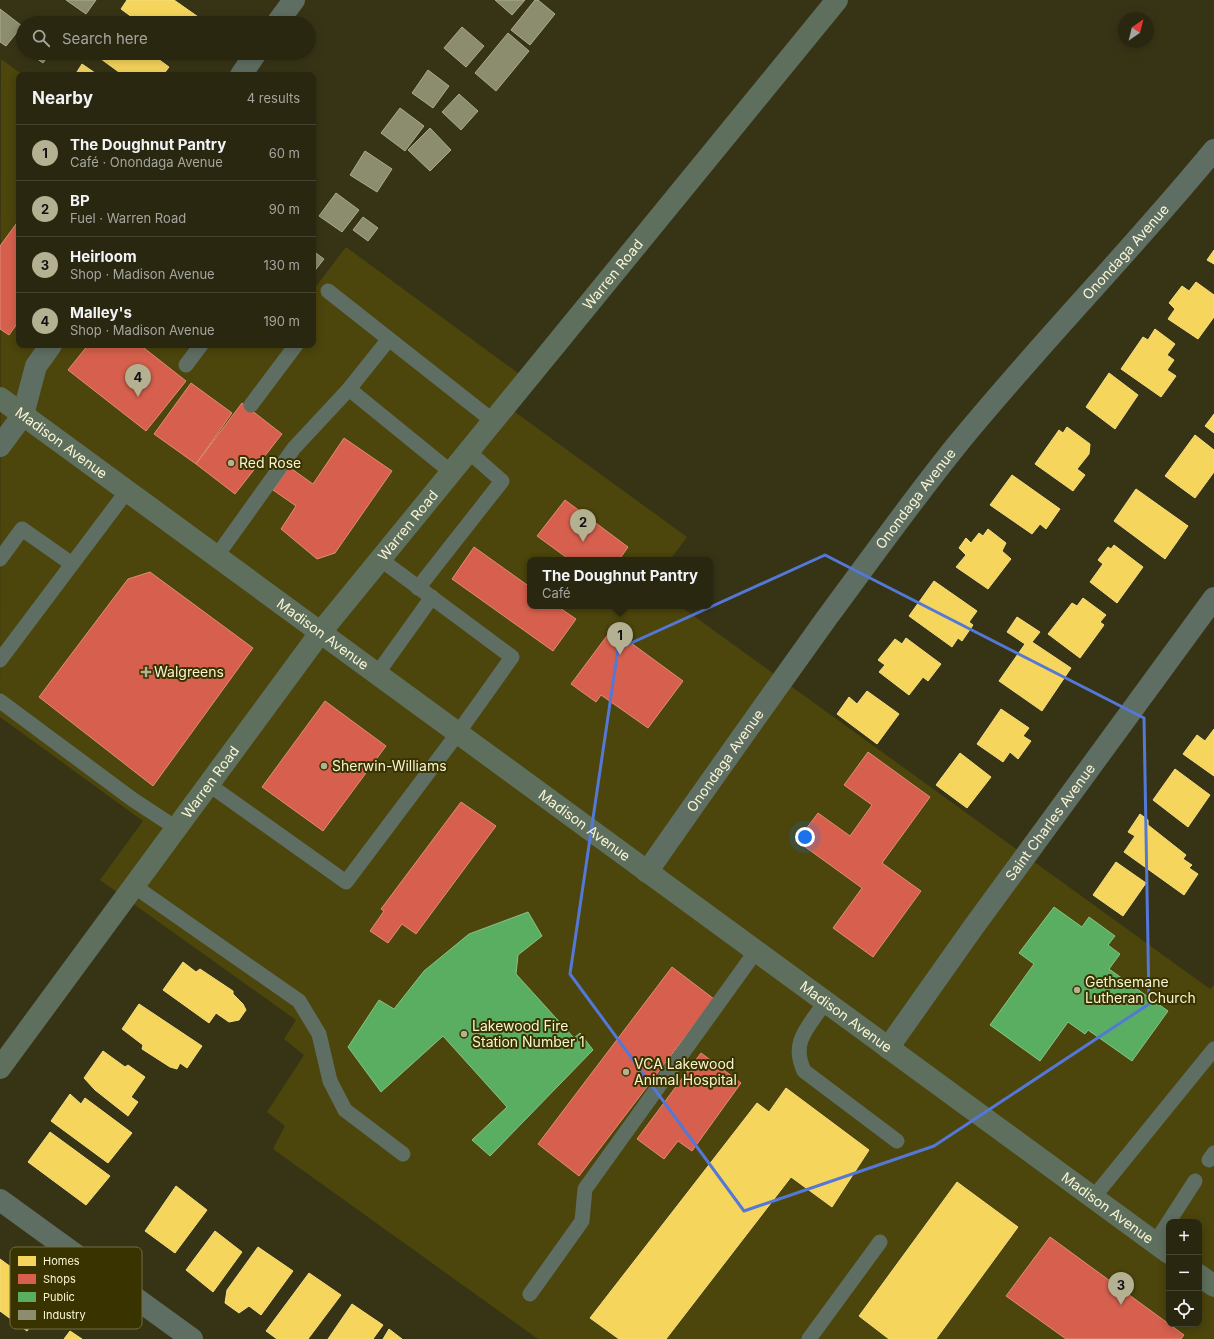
<!DOCTYPE html>
<meta charset="utf-8">
<style>
:root{--surface:#292710;--page:#312f19;--text:#f1f3f6;--muted:#a5a59f;--line:#454430;--accent:#b4b192}
body{margin:0;font-family:Inter,sans-serif;background:var(--page);color:var(--text)}
.controls{position:absolute;right:12px;bottom:12px;display:grid;overflow:hidden;border-radius:8px;box-shadow:0 2px 10px #0003}
.controls button{width:36px;height:36px;display:grid;place-items:center;padding:0;border:0;border-bottom:1px solid var(--line);background:var(--surface);color:var(--text);font:20px sans-serif}
.compass{position:absolute;left:1118px;top:12px;width:36px;height:36px;border-radius:50%;background:var(--surface);box-shadow:0 2px 10px #0003;rotate:35deg}
.you{position:absolute;left:805px;top:837px;width:14px;height:14px;margin:-10px;border:3px solid #fff;border-radius:50%;background:#1a73e8;box-shadow:0 0 0 6px #1a73e833}
.badge{display:grid;place-items:center;width:26px;height:26px;border-radius:50%;background:var(--accent);color:#111;font-size:13px;font-weight:700}
.pin{position:absolute;translate:-50% -33px;filter:drop-shadow(0 1px 2px #0008)}
.pin::after{content:'';position:absolute;top:21px;width:14px;height:12px;background:inherit;clip-path:polygon(0 0,100% 0,50% 100%)}
.popup{position:absolute;left:527px;top:557px;width:186px;height:52px;box-sizing:border-box;display:grid;place-content:center;border-radius:8px;background:var(--surface);filter:drop-shadow(0 1px 3px #0005);font-size:13px;white-space:nowrap;color:var(--muted)}
.popup b{font-size:15px;color:var(--text)}
.popup::after{content:'';position:absolute;left:50%;top:100%;margin-left:-8px;border:8px solid transparent;border-top-color:var(--surface)}
.list{margin:0;padding:0;list-style:none}
h2{display:flex;justify-content:space-between;align-items:center;height:52px;margin:0;padding:0 16px;font-size:17px}
h2 small{font-size:13px;font-weight:400;color:var(--muted)}
.list li{display:grid;grid-template-columns:26px 1fr auto;gap:12px;align-items:center;box-sizing:border-box;height:56px;padding:0 16px;border-top:1px solid var(--line)}
.list b{display:block;font-size:15px;white-space:nowrap}
.list p{margin:0;font-size:13px;white-space:nowrap;color:var(--muted)}
.list em{font-size:13px;font-style:normal;color:var(--muted)}
.icon{flex:none;width:22px;height:22px;fill:none;stroke:currentColor;stroke-width:2;stroke-linecap:round;stroke-linejoin:round}
.map{position:relative;flex:none;width:1214px;height:1339px;overflow:hidden}
.search{position:absolute;background:var(--surface);box-shadow:0 2px 10px #0003;left:16px;top:16px;width:300px;height:44px;display:flex;align-items:center;gap:10px;box-sizing:border-box;padding:0 14px;border-radius:22px;color:var(--muted);font-size:15px}
.panel{position:absolute;background:var(--surface);box-shadow:0 2px 10px #0003;left:16px;top:72px;width:300px;height:276px;border-radius:8px}
.map>svg:first-child{display:block}
.built{fill:#4c450c;fill-rule:evenodd}
.homes{fill:#f6d55c;stroke:#f7df80}
.shops{fill:#d6604d;stroke:#e08d76}
.public{fill:#5aae61;stroke:#89c384}
.industry{fill:#8c8c6e;stroke:#acac8d}
.lines{fill:none;stroke-linecap:round;stroke-linejoin:round}
.service{stroke:#5f6e62;stroke-width:15}
.minor{stroke:#5f6e62;stroke-width:22}
.secondary{stroke:#5e6f5e;stroke-width:22}
.marked{fill:none;stroke:#5478d7;stroke-width:3;stroke-linejoin:round}
.poi-dot{fill:#b4b192;stroke:#393300;stroke-width:1.5}
.labels{text-anchor:middle;stroke-width:4;stroke-linejoin:round;paint-order:stroke}
.street-label{font-size:14px;fill:#f8f5d4;stroke:#393300}
.poi-label{font-size:14px;fill:#f8f5d4;stroke:#393300;text-anchor:start}
.key{fill:#393300;stroke:#726d40;stroke-width:1}
.key-label{font-size:11px;fill:#f8f5d4}
</style>
<div class="map">
<svg width="1214" height="1339" viewBox="0 0 1214 1339">
<rect width="100%" height="100%" fill="#373416"/>
<path class="built" d="M1 59 23 75H19V345H313V283L317 285 346 247 522 376 501 402 687 537 670 560H530V606H680L1210 989 1214 985V1339H538L273 1149 285 1126 267 1112 304 1055 284 1039 296 1020 100 880 143 821 0 717ZM1169 1222H1199V1324H1169Z"/>
<g class="homes">
<polygon points="127,0 174,0 204,21 203,23 140,23 121,9"/>
<polygon points="106,53 150,53 169,67 163,75 123,75 101,59"/>
<polygon points="82,64 98,75 75,75"/>
<polygon points="1214,250 1214,264 1207,260"/>
<polygon points="1196,282 1214,295 1214,317 1198,339 1168,319 1175,309 1169,303 1182,286 1189,291"/>
<polygon points="1155,329 1175,344 1167,355 1174,360 1167,370 1176,376 1161,397 1121,369 1143,337 1148,340"/>
<polygon points="1109,373 1138,395 1115,429 1086,407"/>
<polygon points="1214,414 1214,433 1205,426"/>
<polygon points="1067,427 1090,444 1089,454 1077,469 1085,475 1073,491 1035,464 1059,430 1063,433"/>
<polygon points="1195,435 1214,450 1214,472 1195,498 1165,476"/>
<polygon points="1012,475 1060,509 1046,529 1040,524 1032,534 990,505"/>
<polygon points="1136,489 1188,526 1165,559 1114,521"/>
<polygon points="988,529 1006,543 1002,551 1011,559 988,589 956,567 966,555 959,548 966,538 971,543 979,533 983,536"/>
<polygon points="1114,545 1143,567 1117,603 1090,582 1103,564 1098,560 1108,547 1111,549"/>
<polygon points="934,581 977,611 969,622 973,625 962,641 958,638 952,647 909,616"/>
<polygon points="1083,598 1106,615 1100,622 1104,625 1080,658 1048,634 1072,603 1077,606"/>
<polygon points="1017,617 1040,632 1032,642 1071,668 1042,711 999,681 1025,644 1007,632"/>
<polygon points="906,638 941,664 928,681 923,677 909,695 879,672 885,665 878,660 895,639 902,644"/>
<polygon points="867,691 899,714 877,744 837,714 849,697 857,704"/>
<polygon points="1001,709 1029,728 1023,736 1031,741 1018,759 1010,752 1003,762 977,744"/>
<polygon points="1214,729 1214,776 1183,754 1197,735 1205,741"/>
<polygon points="960,753 991,777 967,808 936,785"/>
<polygon points="1175,769 1210,795 1188,827 1153,800"/>
<polygon points="1140,814 1148,820 1148,825 1186,855 1183,859 1192,865 1189,868 1198,874 1184,895 1124,852 1135,836 1128,832"/>
<polygon points="1116,862 1146,883 1123,916 1093,895"/>
<polygon points="183,962 196,972 200,969 233,991 233,994 243,1004 246,1010 239,1020 229,1022 216,1013 209,1023 163,990"/>
<polygon points="139,1004 202,1046 187,1068 180,1063 177,1069 170,1067 142,1049 143,1045 122,1029"/>
<polygon points="103,1051 125,1067 128,1065 145,1077 131,1097 138,1102 128,1116 95,1090 84,1078"/>
<polygon points="786,1088 869,1150 832,1207 791,1177 666,1339 619,1339 590,1318 757,1103 769,1112"/>
<polygon points="70,1094 81,1104 85,1098 132,1133 108,1163 51,1121"/>
<polygon points="50,1132 110,1176 86,1205 28,1162"/>
<polygon points="957,1182 1018,1227 936,1339 889,1339 859,1316"/>
<polygon points="176,1186 207,1210 175,1253 145,1231"/>
<polygon points="215,1231 242,1252 213,1292 186,1270"/>
<polygon points="258,1247 293,1271 261,1315 249,1306 239,1313 225,1303 227,1290"/>
<polygon points="0,1259 22,1275 29,1267 56,1290 27,1331 0,1311"/>
<polygon points="309,1273 341,1295 308,1339 277,1339 266,1331"/>
<polygon points="352,1304 383,1325 373,1339 328,1339"/>
<polygon points="389,1329 402,1339 383,1339"/>
<polygon points="70,1331 82,1339 64,1339"/>
</g>
<g class="shops">
<polygon points="19,220 19,321 9,335 0,329 0,246"/>
<polygon points="88,345 146,345 144,348 186,381 146,431 68,370"/>
<polygon points="191,383 232,413 196,464 154,434"/>
<polygon points="242,403 282,434 235,494 196,464"/>
<polygon points="344,438 392,471 335,553 317,559 281,529 296,506 273,490 289,467 313,484"/>
<polygon points="565,500 628,547 619,560 570,560 537,536"/>
<polygon points="474,547 530,587 530,606 557,606 576,619 553,651 452,579"/>
<polygon points="150,572 253,648 153,786 39,697 128,579"/>
<polygon points="612,629 683,681 648,728 601,695 596,702 571,684"/>
<polygon points="325,701 386,746 323,831 262,787"/>
<polygon points="868,752 930,797 882,863 921,891 873,957 833,928 862,888 797,841 818,813 850,836 872,805 844,785"/>
<polygon points="461,802 496,826 416,934 402,924 388,943 370,931 384,911 381,909"/>
<polygon points="672,967 714,999 579,1176 538,1144"/>
<polygon points="701,1053 741,1083 692,1151 678,1141 664,1159 637,1139"/>
<polygon points="1050,1237 1184,1335 1181,1339 1066,1339 1006,1296"/>
</g>
<g class="public">
<polygon points="1054,907 1082,927 1089,917 1115,936 1108,945 1120,954 1109,969 1168,1011 1132,1061 1088,1030 1085,1034 1068,1022 1040,1061 990,1025 1034,964 1019,953"/>
<polygon points="528,912 542,936 518,955 516,974 574,1038 580,1033 593,1050 490,1156 472,1140 507,1107 443,1036 381,1092 348,1047 379,1000 394,1009 424,971 469,934"/>
</g>
<g class="industry">
<polygon points="66,0 96,0 86,14"/>
<polygon points="495,0 525,0 512,15"/>
<polygon points="535,0 538,0 555,14 530,45 511,30"/>
<polygon points="0,9 22,26 6,46 0,42"/>
<polygon points="462,27 484,46 466,67 444,48"/>
<polygon points="508,33 529,51 496,91 475,73"/>
<polygon points="29,53 50,53 43,63"/>
<polygon points="428,70 449,86 433,108 412,93"/>
<polygon points="459,94 478,111 461,130 442,112"/>
<polygon points="400,108 424,126 405,151 381,133"/>
<polygon points="430,128 451,150 430,171 408,150"/>
<polygon points="365,151 392,169 377,192 350,175"/>
<polygon points="336,193 359,210 342,232 319,216"/>
<polygon points="363,217 378,228 368,241 353,230"/>
<polygon points="313,251 324,259 313,273"/>
</g>
<g class="lines">
<g class="service">
<polyline points="328,291 493,421"/>
<polyline points="186,365 201,345"/>
<polyline points="349,389 451,472"/>
<polyline points="251,405 296,345"/>
<polyline points="216,557 294,448 349,389 389,339"/>
<polyline points="0,559 22,529 72,564"/>
<polyline points="418,588 502,481 468,451"/>
<polyline points="0,660 127,491"/>
<polyline points="377,674 432,597"/>
<polyline points="0,701 132,799 176,828"/>
<polyline points="208,784 346,882 458,733 512,657 380,559"/>
<polyline points="134,886 299,1001 319,1034 330,1081 345,1110 403,1154"/>
<path d="M825 1002C809 1027 790 1041 804 1071L897 1141"/>
<polyline points="1209,1160 1214,1153"/>
<polyline points="1093,1198 1214,1049"/>
<polyline points="1155,1243 1195,1181"/>
<polyline points="530,1294 582,1221 585,1189 756,951"/>
<polyline points="809,1339 880,1242"/>
</g>
<g class="minor">
<polyline points="277,23 294,0"/>
<polyline points="241,75 256,53"/>
<polyline points="0,446 23,415 36,366 51,345"/>
<path id="s1" d="M647 872C706 787 766 703 826 619 869 561 911 502 956 446 1039 344 1131 251 1214 150"/>
<path id="s2" d="M888 1048 972 929 1214 598"/>
<polyline points="0,1200 192,1339"/>
</g>
<g class="secondary">
<path id="s3" d="M0 398 1169 1253"/>
<path id="s4" d="M0 1068 320 633 837 0"/>
<polyline points="1199,1275 1214,1286"/>
</g>
</g>
<path class="marked" d="M825 555 1144 718 1149 1004 934 1146 744 1211 570 974 618 649Z"/>
<g class="poi-dot">
<circle cx="231" cy="463" r="4"/>
<path d="M144 666h4v4h4v4h-4v4h-4v-4h-4v-4h4z"/>
<circle cx="324" cy="766" r="4"/>
<circle cx="1077" cy="990" r="4"/>
<circle cx="464" cy="1034" r="4"/>
<circle cx="626" cy="1072" r="4"/>
</g>
<g class="labels">
<g class="street-label">
<text dy="5" stroke="none"><textPath href="#s1" startOffset="784">Onondaga Avenue</textPath></text>
<text dy="5" stroke="none"><textPath href="#s4" startOffset="1003">Warren Road</textPath></text>
<text dy="5" stroke="none"><textPath href="#s3" startOffset="76">Madison Avenue</textPath></text>
<text dy="5" stroke="none"><textPath href="#s1" startOffset="460">Onondaga Avenue</textPath></text>
<text dy="5" stroke="none"><textPath href="#s4" startOffset="679">Warren Road</textPath></text>
<text dy="5" stroke="none"><textPath href="#s3" startOffset="400">Madison Avenue</textPath></text>
<text dy="5" stroke="none"><textPath href="#s1" startOffset="136">Onondaga Avenue</textPath></text>
<text dy="5" stroke="none"><textPath href="#s4" startOffset="355">Warren Road</textPath></text>
<text dy="5" stroke="none"><textPath href="#s2" startOffset="278">Saint Charles Avenue</textPath></text>
<text dy="5" stroke="none"><textPath href="#s3" startOffset="724">Madison Avenue</textPath></text>
<text dy="5" stroke="none"><textPath href="#s3" startOffset="1048">Madison Avenue</textPath></text>
<text dy="5" stroke="none"><textPath href="#s3" startOffset="1372">Madison Avenue</textPath></text>
</g>
<g class="poi-label">
<text x="239" y="468">Red Rose</text>
<text x="154" y="677">Walgreens</text>
<text x="332" y="771">Sherwin-Williams</text>
<text x="1085" y="987">Gethsemane<tspan x="1085" dy="16">Lutheran Church</tspan></text>
<text x="472" y="1031">Lakewood Fire<tspan x="472" dy="16">Station Number 1</tspan></text>
<text x="634" y="1069">VCA Lakewood<tspan x="634" dy="16">Animal Hospital</tspan></text>
</g>
</g>
<rect x="10" y="1247" width="132" height="82" rx="6" class="key"/>
<rect x="18" y="1256" width="18" height="10" fill="#f6d55c"/>
<rect x="18" y="1274" width="18" height="10" fill="#d6604d"/>
<rect x="18" y="1292" width="18" height="10" fill="#5aae61"/>
<rect x="18" y="1310" width="18" height="10" fill="#8c8c6e"/>
<g class="key-label">
<text x="43" y="1265">Homes</text>
<text x="43" y="1283">Shops</text>
<text x="43" y="1301">Public</text>
<text x="43" y="1319">Industry</text>
</g>
</svg>
<div class="controls">
<button>+</button>
<button>−</button>
<button><svg class="icon" aria-label="locate" viewBox="0 0 24 24"><circle cx="12" cy="12" r="6"/><path d="M12 2v4M12 18v4M2 12h4M18 12h4"/></svg></button>
</div>
<svg class="compass" viewBox="-18 -18 36 36"><path d="M0-13l5 13h-10z" fill="#e53935"/><path d="M0 13l5-13h-10z" fill="#a5a59f"/></svg>
<div class="you"></div>
<div class="pin badge" style="left:620px;top:655px">1</div>
<div class="popup"><b>The Doughnut Pantry</b>Café</div>
<div class="pin badge" style="left:583px;top:542px">2</div>
<div class="pin badge" style="left:1121px;top:1305px">3</div>
<div class="pin badge" style="left:138px;top:397px">4</div>
<div class="search"><svg class="icon" aria-label="search" viewBox="0 0 24 24"><circle cx="10" cy="10" r="6"/><path d="M15 15l6 6"/></svg>Search here</div>
<section class="panel">
<h2>Nearby<small>4 results</small></h2>
<ul class="list">
<li><span class="badge">1</span><div><b>The Doughnut Pantry</b><p>Café · Onondaga Avenue</p></div><em>60 m</em></li>
<li><span class="badge">2</span><div><b>BP</b><p>Fuel · Warren Road</p></div><em>90 m</em></li>
<li><span class="badge">3</span><div><b>Heirloom</b><p>Shop · Madison Avenue</p></div><em>130 m</em></li>
<li><span class="badge">4</span><div><b>Malley's</b><p>Shop · Madison Avenue</p></div><em>190 m</em></li>
</ul>
</section>
</div>
